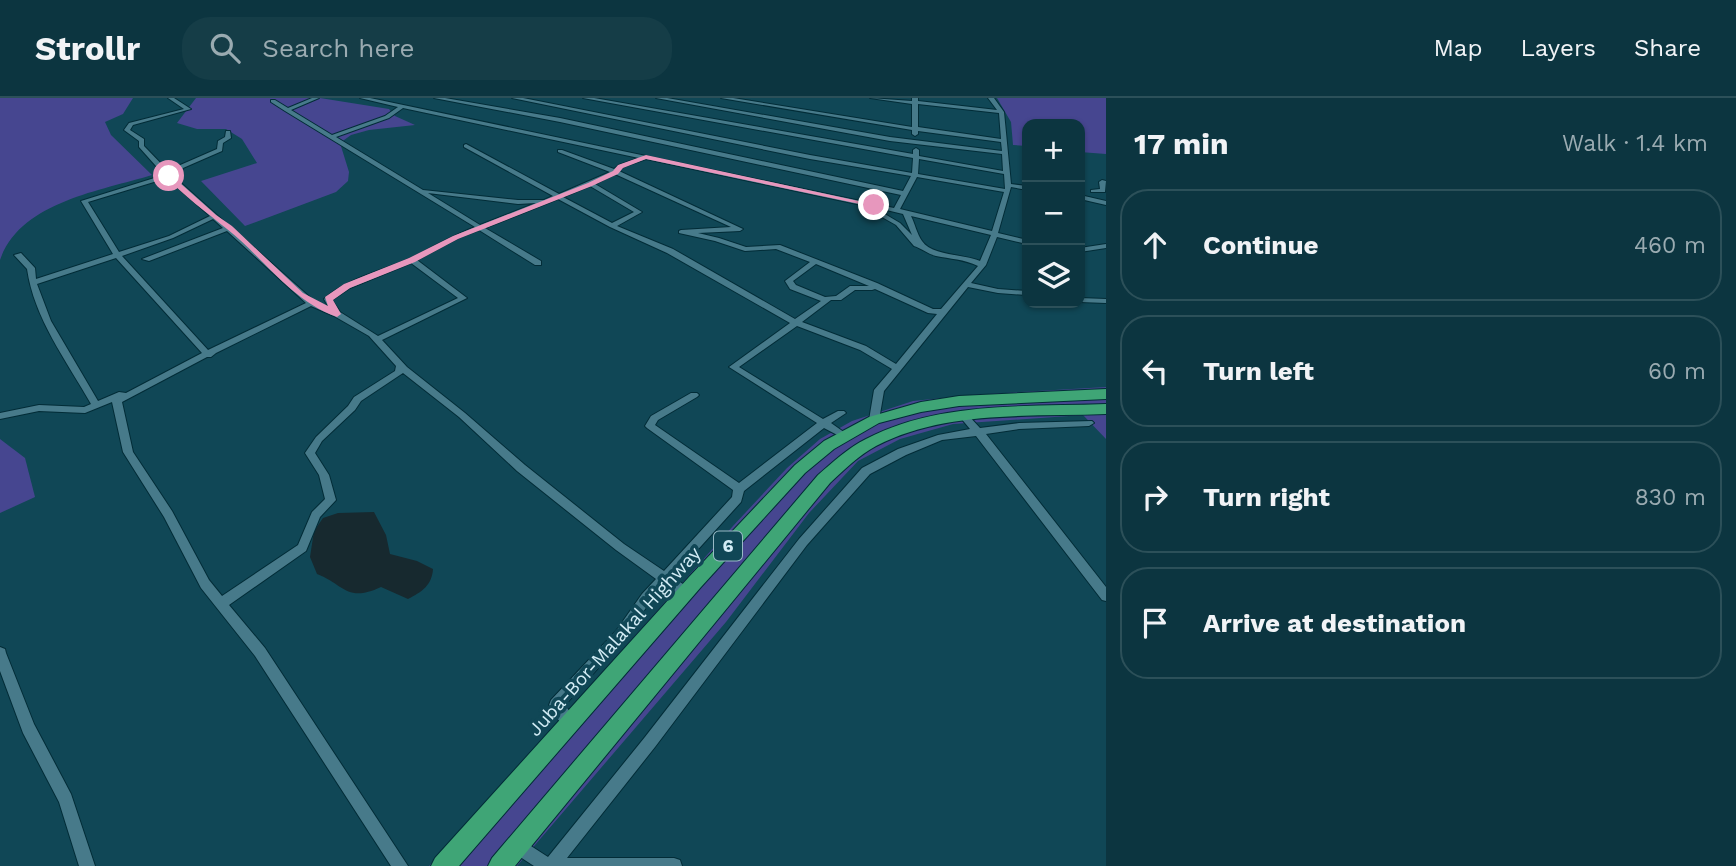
<!DOCTYPE html>
<meta charset="utf-8">
<style>
:root{--surface:#0c3540;--page:#153d47;--text:#f1f3f6;--muted:#9aabb1;--line:#2c5059}
body{margin:0;font-family:"Work Sans",sans-serif;background:var(--page);color:var(--text)}
.controls{position:absolute;right:21px;top:21px;display:grid;overflow:hidden;border-radius:14px;box-shadow:0 2px 5px #0004}
.controls button{width:63px;height:63px;display:grid;place-items:center;padding:0;border:0;border-bottom:2px solid var(--line);background:var(--surface);color:var(--text);font:35px sans-serif}
.stop{position:absolute;width:21px;height:21px;margin:-16px;border:5px solid #e797bd;border-radius:50%;background:#fff}
.stop.end{background:#e797bd;border-color:#fff;box-shadow:0 2px 7px #0008}
.list{margin:0;padding:0;list-style:none}
h2{display:flex;justify-content:space-between;align-items:center;height:91px;margin:0;padding:0 28px;font-size:30px}
h2 small{font-size:23px;font-weight:400;color:var(--muted)}
.list li{display:grid;grid-template-columns:46px 1fr auto;gap:21px;align-items:center;box-sizing:border-box;height:112px;margin:0 14px 14px;padding:0 14px;border:2px solid var(--line);border-radius:28px}
.list b{display:block;font-size:26px;white-space:nowrap}
.list em{font-size:23px;font-style:normal;color:var(--muted)}
.icon{flex:none;width:38px;height:38px;fill:none;stroke:currentColor;stroke-width:2;stroke-linecap:round;stroke-linejoin:round}
.map{position:relative;flex:none;width:1106px;height:768px;overflow:hidden}
header{display:flex;align-items:center;gap:42px;box-sizing:border-box;height:98px;padding:0 35px;background:var(--surface);border-bottom:2px solid var(--line)}
header strong{font-size:33px}
nav{display:flex;gap:38px;margin-inline-start:auto;font-size:24px}
.search{width:490px;height:63px;background:var(--page);display:flex;align-items:center;gap:18px;box-sizing:border-box;padding:0 24px;border-radius:28px;color:var(--muted);font-size:26px}
main{display:flex}
aside{flex:1;background:var(--surface)}
.map>svg:first-child{display:block}
.green{fill:#464690}
.water{fill:#17292f}
.lines{fill:none;stroke-linecap:round;stroke-linejoin:round}
.minor-casing{stroke:#022c37;stroke-width:2}
.highway-casing{stroke:#022c37;stroke-width:2}
.minor{fill:#477a8a;fill-rule:evenodd}
.highway{fill:#3fa576;fill-rule:evenodd}
.route{fill:#e797bd}
.labels{text-anchor:middle;stroke-width:7;stroke-linejoin:round;paint-order:stroke}
.shield{fill:#104756;stroke:#98bac5;stroke-width:2}
.shield-label{font-size:18px;font-weight:bold;fill:#d2ecf5}
.street-label{font-size:19px;fill:#d2ecf5;stroke:#104756}
</style>
<header>
<strong>Strollr</strong>
<div class="search"><svg class="icon" aria-label="search" viewBox="0 0 24 24"><circle cx="10" cy="10" r="6"/><path d="M15 15l6 6"/></svg>Search here</div>
<nav><a>Map</a><a>Layers</a><a>Share</a></nav>
</header>
<main>
<div class="map">
<svg width="1106" height="768" viewBox="0 0 1106 768">
<rect width="100%" height="100%" fill="#104756"/>
<g class="green">
<path d="M0 0H133L123 16 105 24 111 37 152 77C100 93 20 104 0 162Z"/>
<polygon points="196,0 320,0 389,11 395,18 415,27 369,32 351,37 340,45 349,74 348,83 336,94 245,128 201,83 257,65 242,41 226,31 197,31 177,25"/>
<polygon points="997,0 1106,0 1106,56 1080,54 1080,26 1027,26 1027,48 1013,47 1011,24"/>
<polygon points="1106,289 1106,341 1083,317 953,326 900,341 858,363 809,415 726,524 517,768 429,768 733,428 787,370 820,341 852,323 913,303 971,297"/>
<polygon points="0,341 25,360 35,399 0,415"/>
</g>
<path class="water" d="M374 414 386 437 390 456 417 463 433 471C432 487 422 494 408 501L381 489C347 505 345 487 317 476L310 459 314 433 323 420 338 415Z"/>
<g class="lines">
<g class="minor-casing">
<g id="minor">
<path d="M168 0H174L191 11 133 27 130 32 144 41V48L170 75 176 73 178 68 217 51 218 43 225 39 226 33H230L231 40 223 45 222 53 183 70 181 75 173 78 229 128 232 129 233 131 314 203 329 210 324 201C348 180 381 173 409 161 431 150 452 138 475 129L285 13 271 4V2H275L288 10 312 0H319L291 12 332 37 385 18 398 9 360 0H370L894 110 901 97 560 24 434 0H445L560 20 903 93 911 78 810 61 512 0H523L810 57 912 75 913 60 583 0H594L913 56V52L916 50 919 52V58L1003 73 1002 56 890 43 656 0H667L890 39 1002 53 1001 44 918 33V36L915 38 912 36V32L721 0H733L912 29V6L870 0 912 3V0H918V3L997 12 988 0H994L1004 14 1011 86 1027 88V92L1011 89 998 135 1027 142V146L997 139 986 167 971 185 998 191 1027 193V197L998 195 968 189 884 293 879 322 874 325 869 322 874 292 892 271 860 252 797 228 739 269 823 321 838 313H844L846 315 831 325 848 337 843 340 824 330 744 393 741 404 673 479 690 491 692 495 690 499C681 502 673 492 665 487L650 504 624 541 565 607 577 624 575 629 570 631C561 627 553 616 549 607L551 602 616 533 642 496 656 481 616 452 517 373 459 319 403 275 361 303 355 312 322 343 315 355 329 377 336 402 320 419 306 453 229 507 265 550 408 768H391L255 558 201 490 164 419 123 354 112 304 85 315 39 313 0 321V315L39 307 84 309 91 306C66 262 34 220 27 171L14 157 21 155 35 170 36 181 113 156 81 103 164 77 139 49V43L124 32 129 25 184 11ZM918 6 999 15 1001 41 918 29ZM403 10 639 60 619 67 614 71 562 52H558V54L610 74 559 96 466 46 464 47V49L553 98 544 102H518L423 92 336 39 389 20ZM646 61 871 109 873 114 896 127 914 148C921 150 928 156 936 158 950 161 964 161 978 168L941 211H933L877 185 780 147 746 149 719 140 698 135 740 133 743 131 619 73 623 69ZM919 61 1004 76 1005 91 918 76ZM615 76 731 129 681 132 679 133V135L715 143 745 153 776 151 810 164 785 183 790 191 821 203 795 221 673 151 617 128 642 114 595 86ZM917 79 1004 94 992 133 900 111ZM167 80 210 118 169 138 119 154 88 104ZM590 88 634 114 612 125 563 99ZM428 95 518 106 536 105 480 127ZM558 101 610 129 667 155 790 225 729 269 817 325 739 385 655 327 658 322 697 299 699 297 697 295H691L651 318 645 328 647 330 733 392 732 399 664 473 624 446 525 367 465 315 407 269 382 242 467 200 417 162 458 140 479 132 535 167H541V163L485 130ZM878 110 903 116 912 137 900 125 878 112ZM911 118 991 137 980 163C964 156 932 158 922 143 917 136 915 126 911 118ZM213 121 223 130 142 161 149 163 227 133 306 205 208 252 122 158 173 140ZM116 160 202 255 126 295 119 294 98 303 51 223 37 186ZM411 165 458 200 378 238 340 214 332 202 350 190ZM816 166 869 188H850L836 198 825 199 796 187 793 183ZM875 191 928 215 937 216 896 266 866 248 802 224 831 202H841L855 192H872ZM311 208 334 218 369 238 396 268 395 273 354 299 348 308 316 339 305 355 319 377 325 401 312 414 298 447 222 498 209 482 172 413 133 354 122 304 207 259H211L216 255Z"/>
<polygon points="1102,82 1106,83 1105,94 1091,94 1091,92 1100,91 1099,84"/>
<polygon points="1080,97 1106,103 1106,107 1080,101"/>
<polygon points="1106,146 1106,150 1080,154 1080,150"/>
<polygon points="1080,200 1106,201 1106,205 1080,204"/>
<polygon points="965,316 968,317 980,330 1019,325 1092,323 1094,325 1089,328 1019,331 986,336 1106,489 1106,503 1102,502 976,338 942,342 906,357 870,376 807,447 655,649 567,760 674,760 680,762 682,768 534,768 511,753 509,747 511,741 517,739 548,759 645,639 799,441 862,370 898,351 938,337 970,331 960,319"/>
<polygon points="0,549 5,551 6,555 34,626 71,696 95,768 79,768 59,704 23,635 0,573"/>
</g>
</g>
<g class="highway-casing">
<g id="highway">
<polygon points="1106,291 1106,301 959,308 921,314 879,325 834,351 805,375 701,489 459,768 431,768 435,760 689,479 795,367 824,343 869,319 921,304 959,298"/>
<path d="M1106 306V316C1031 319 945 312 876 348 859 357 844 372 830 385L515 768H488L492 760 818 377C833 364 848 350 866 341 938 303 1027 309 1106 306Z"/>
</g>
</g>
<use href="#minor" class="minor"/>
<use href="#highway" class="highway"/>
</g>
<path class="route" d="M646 57 877 107 874 109 646 61 623 70 618 76 592 88 458 141 415 164 350 190 333 202 341 216 337 219C290 202 265 161 227 131 206 114 184 98 165 78L171 77 216 117 232 128 303 195 328 208 325 199 344 186 409 160 453 138 588 85 613 73 618 67Z"/>
<g class="labels">
<rect class="shield" x="714" y="433.5" width="28" height="29" rx="5"/>
<g class="shield-label">
<text x="728" y="454">6</text>
</g>
<g class="street-label">
<text transform="translate(614 543) rotate(-48)" y="7">Juba-Bor-Malakal Highway</text>
</g>
</g>
</svg>
<div class="controls">
<button>+</button>
<button>−</button>
<button><svg class="icon" aria-label="layers" viewBox="0 0 24 24"><path d="M12 4l9 5-9 5-9-5zM3 14l9 5 9-5"/></svg></button>
</div>
<div class="stop" style="left:169px;top:78px"></div>
<div class="stop end" style="left:874px;top:107px"></div>
</div>
<aside>
<h2>17 min<small>Walk · 1.4 km</small></h2>
<ul class="list">
<li><svg class="icon" aria-label="ahead" viewBox="0 0 24 24"><path d="M12 20V5M6 11l6-6 6 6"/></svg><div><b>Continue</b></div><em>460 m</em></li>
<li><svg class="icon" aria-label="left" viewBox="0 0 24 24"><path d="M17 20v-9H6M10 6l-5 5 5 5"/></svg><div><b>Turn left</b></div><em>60 m</em></li>
<li><svg class="icon" aria-label="right" viewBox="0 0 24 24"><path d="M7 20v-9h11M14 6l5 5-5 5"/></svg><div><b>Turn right</b></div><em>830 m</em></li>
<li><svg class="icon" aria-label="arrive" viewBox="0 0 24 24"><path d="M6 21V4h12l-3 4 3 4H6"/></svg><div><b>Arrive at destination</b></div></li>
</ul>
</aside>
</main>
